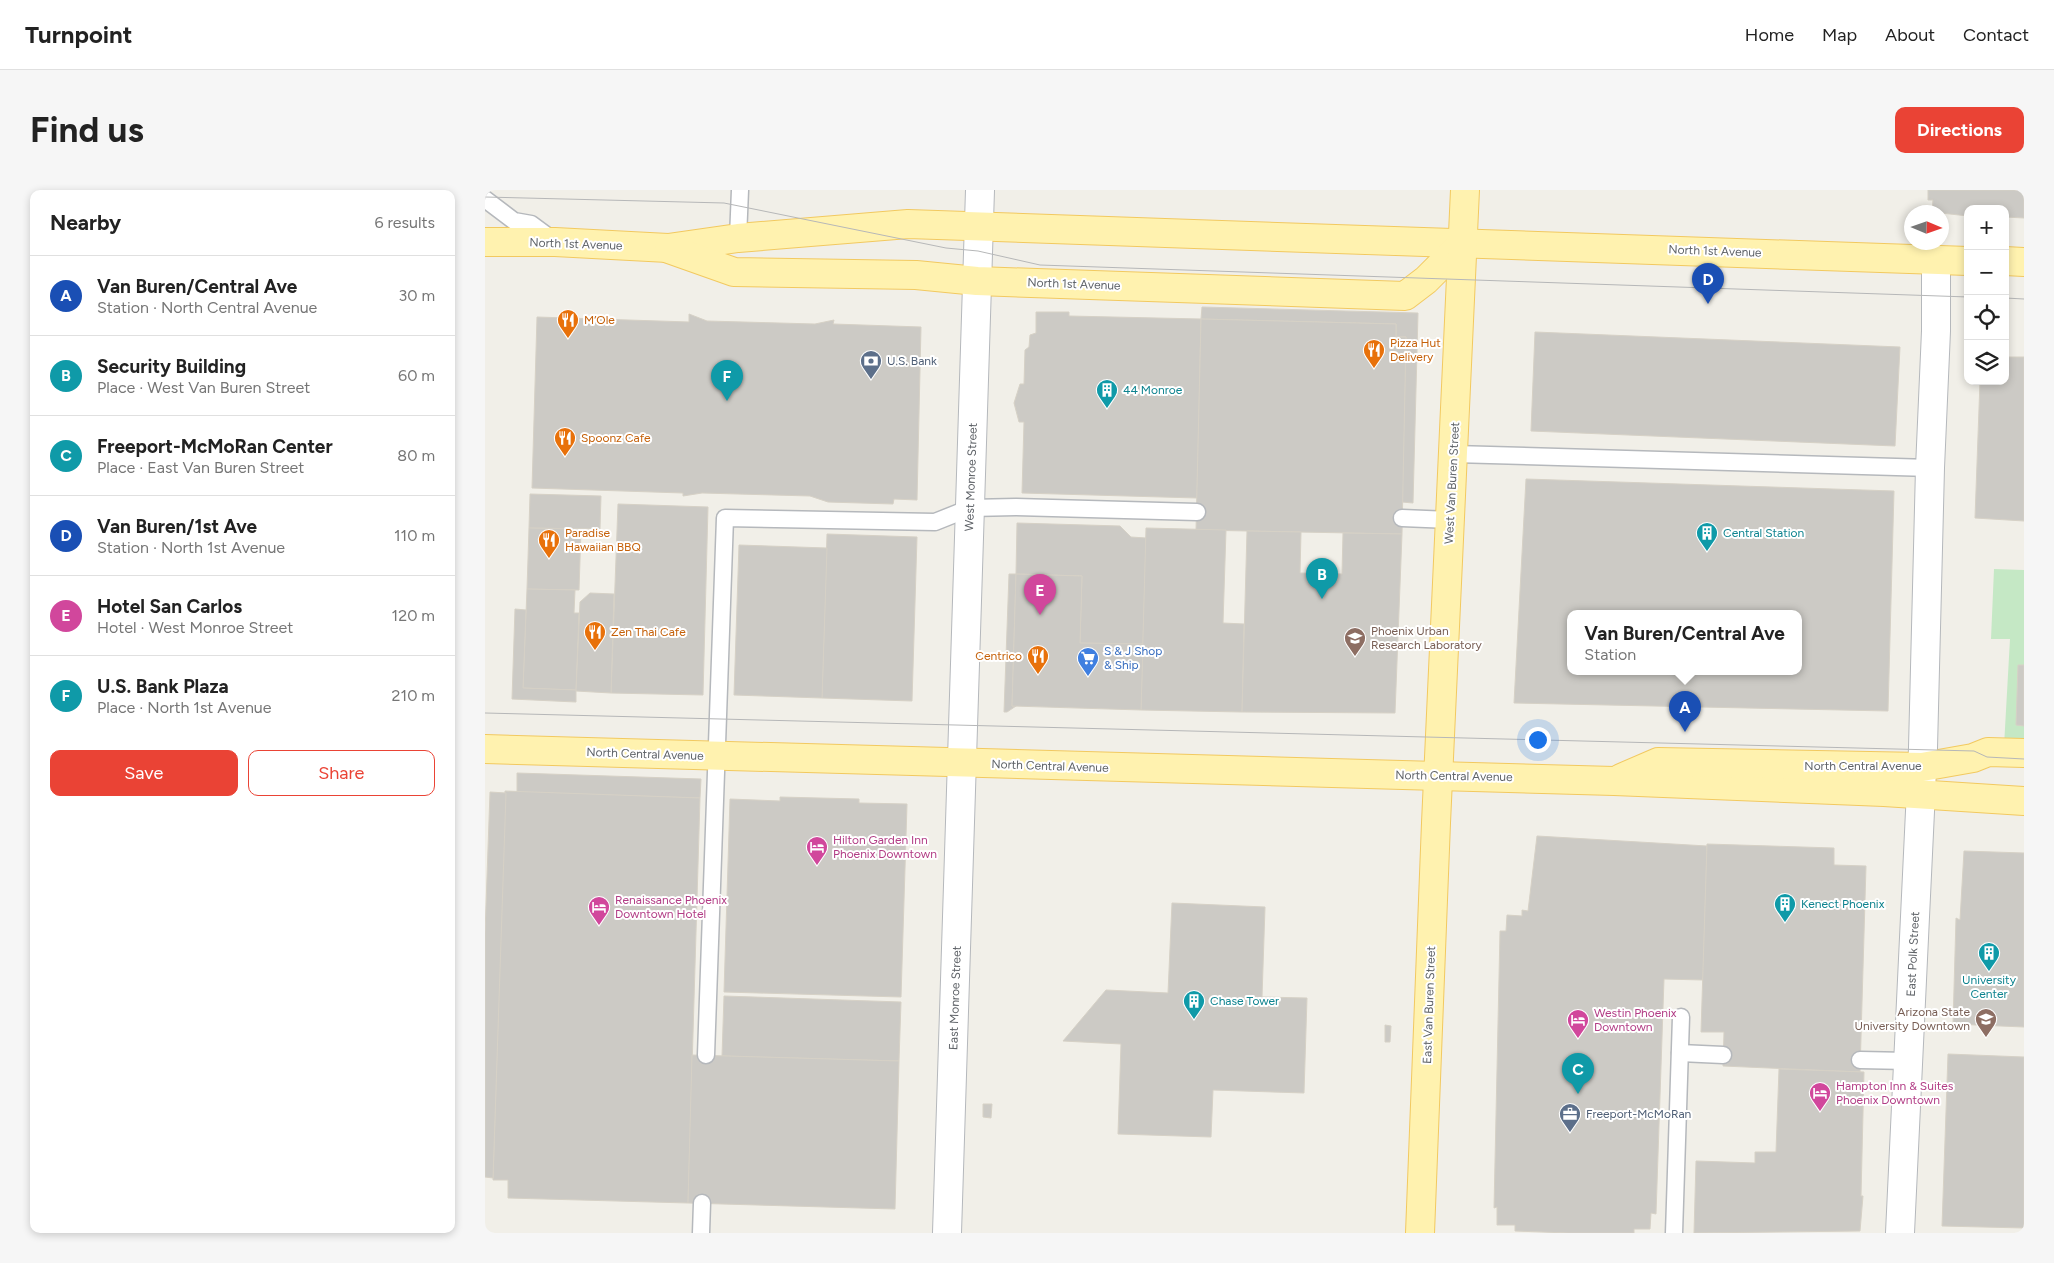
<!DOCTYPE html>
<meta charset="utf-8">
<style>
:root{--surface:#fff;--page:#f6f6f6;--text:#222;--muted:#767676;--line:#e0e0e0;--accent:#ea4335}
body{margin:0;font-family:Figtree,sans-serif;background:var(--page);color:var(--text)}
.controls{position:absolute;right:15px;top:15px;display:grid;overflow:hidden;border-radius:10px;box-shadow:0 2px 8px #0003}
.controls button{width:45px;height:45px;display:grid;place-items:center;padding:0;border:0;border-bottom:1px solid var(--line);background:var(--surface);color:var(--text);font:25px sans-serif}
.compass{position:absolute;left:1419px;top:15px;width:45px;height:45px;border-radius:50%;background:var(--surface);box-shadow:0 2px 8px #0003;rotate:92deg}
.you{position:absolute;left:1052px;top:549px;width:18px;height:18px;margin:-12px;border:4px solid #fff;border-radius:50%;background:#1a73e8;box-shadow:0 0 0 8px #1a73e833}
.badge{display:grid;place-items:center;width:32px;height:32px;border-radius:50%;background:var(--accent);color:#fff;font-size:16px;font-weight:700}
.pin{position:absolute;translate:-50% -41px;filter:drop-shadow(0 1px 2px #0008)}
.pin::after{content:'';position:absolute;top:26px;width:18px;height:15px;background:inherit;clip-path:polygon(0 0,100% 0,50% 100%)}
.popup{position:absolute;left:1082px;top:420px;width:235px;height:65px;box-sizing:border-box;display:grid;place-content:center;border-radius:10px;background:var(--surface);filter:drop-shadow(0 1px 4px #0005);font-size:16px;white-space:nowrap;color:var(--muted)}
.popup b{font-size:19px;color:var(--text)}
.popup::after{content:'';position:absolute;left:50%;top:100%;margin-left:-10px;border:10px solid transparent;border-top-color:var(--surface)}
.list{margin:0;padding:0;list-style:none}
h2{display:flex;justify-content:space-between;align-items:center;height:65px;margin:0;padding:0 20px;font-size:21px}
h2 small{font-size:16px;font-weight:400;color:var(--muted)}
.list li{display:grid;grid-template-columns:32px 1fr auto;gap:15px;align-items:center;box-sizing:border-box;height:80px;padding:0 20px;border-top:1px solid var(--line)}
.list b{display:block;font-size:19px;white-space:nowrap}
.list p{margin:0;font-size:16px;white-space:nowrap;color:var(--muted)}
.list em{font-size:16px;font-style:normal;color:var(--muted)}
.actions{display:flex;gap:10px;padding:15px 20px}
.actions a{flex:1;padding:11px 0;border:1px solid var(--accent);border-radius:10px;text-align:center;font-size:18px;color:var(--accent)}
.actions .main{background:var(--accent);color:#fff}
.icon{flex:none;width:28px;height:28px;fill:none;stroke:currentColor;stroke-width:2;stroke-linecap:round;stroke-linejoin:round}
.map{position:relative;flex:none;width:1539px;height:1043px;overflow:hidden;border-radius:10px}
header{display:flex;align-items:center;gap:30px;box-sizing:border-box;height:70px;padding:0 25px;background:var(--surface);border-bottom:1px solid var(--line)}
header strong{font-size:24px}
nav{display:flex;gap:28px;margin-inline-start:auto;font-size:18px}
.intro{display:flex;align-items:center;justify-content:space-between;box-sizing:border-box;height:120px;padding:0 30px}
h1{margin:0;font-size:35px}
.button{padding:12px 22px;border-radius:10px;background:var(--accent);color:#fff;font-size:18px;font-weight:700}
main{display:flex;gap:30px;padding:0 30px}
aside{flex:1;background:var(--surface);border-radius:10px;box-shadow:0 2px 8px #0003}
.map>svg:first-child{display:block}
.green{fill:#c5e8c5}
.building{fill:#cccac5;stroke:#d6d1c6;fill-rule:evenodd}
.lines{fill:none;stroke-linecap:round;stroke-linejoin:round}
.service-casing{stroke:#b5b8bc;stroke-width:19}
.minor-casing{stroke:#b5b8bc;stroke-width:30}
.primary-casing{stroke:#f2c960;stroke-width:30}
.service{stroke:#fff;stroke-width:16}
.minor{stroke:#fff;stroke-width:28}
.primary{stroke:#fff2af;stroke-width:28}
.tram{stroke:#b6b7b8;stroke-width:1}
.labels{text-anchor:middle;stroke-width:4;stroke-linejoin:round;paint-order:stroke}
.street-label{font-size:12px;fill:#5f6368;stroke:#fff}
.food-label{font-size:12px;fill:#c56008;stroke:#fff;text-anchor:start}
.service-label{font-size:12px;fill:#4e5e75;stroke:#fff;text-anchor:start}
.culture-label{font-size:12px;fill:#0d838f;stroke:#fff;text-anchor:start}
.education-label{font-size:12px;fill:#785e54;stroke:#fff;text-anchor:start}
.shop-label{font-size:12px;fill:#366cbe;stroke:#fff;text-anchor:start}
.hotel-label{font-size:12px;fill:#b23c85;stroke:#fff;text-anchor:start}
</style>
<header>
<strong>Turnpoint</strong>
<nav><a>Home</a><a>Map</a><a>About</a><a>Contact</a></nav>
</header>
<div class="intro"><h1>Find us</h1><a class="button">Directions</a></div>
<main>
<aside>
<h2>Nearby<small>6 results</small></h2>
<ul class="list">
<li><span class="badge" style="background:#1a4fb4">A</span><div><b>Van Buren/Central Ave</b><p>Station · North Central Avenue</p></div><em>30 m</em></li>
<li><span class="badge" style="background:#0f9aa8">B</span><div><b>Security Building</b><p>Place · West Van Buren Street</p></div><em>60 m</em></li>
<li><span class="badge" style="background:#0f9aa8">C</span><div><b>Freeport-McMoRan Center</b><p>Place · East Van Buren Street</p></div><em>80 m</em></li>
<li><span class="badge" style="background:#1a4fb4">D</span><div><b>Van Buren/1st Ave</b><p>Station · North 1st Avenue</p></div><em>110 m</em></li>
<li><span class="badge" style="background:#d1479c">E</span><div><b>Hotel San Carlos</b><p>Hotel · West Monroe Street</p></div><em>120 m</em></li>
<li><span class="badge" style="background:#0f9aa8">F</span><div><b>U.S. Bank Plaza</b><p>Place · North 1st Avenue</p></div><em>210 m</em></li>
</ul>
<div class="actions"><a class="main">Save</a><a>Share</a></div>
</aside>
<div class="map">
<svg width="1539" height="1043" viewBox="0 0 1539 1043">
<rect width="100%" height="100%" fill="#f1efe8"/>
<polygon class="green" points="1509,379 1539,380 1539,556 1519,556 1525,449 1506,449"/>
<g class="building">
<polygon points="1443,0 1539,0 1539,28 1520,27 1520,19 1483,19 1483,26 1447,22 1448,10 1443,10"/>
<polygon points="717,117 933,123 928,313 917,312 921,147 911,147 911,134 716,129"/>
<polygon points="551,122 584,122 584,126 716,129 712,308 537,303 539,232 534,232 529,213 535,194 539,194 540,160 544,157 545,145 551,143"/>
<polygon points="204,124 222,131 330,134 349,130 348,134 436,137 432,310 409,309 408,314 343,312 325,306 217,303 198,306 198,303 47,298 52,127 204,132"/>
<polygon points="716,129 911,134 911,147 921,147 917,344 711,340"/>
<polygon points="1050,142 1415,157 1410,256 1046,241"/>
<polygon points="1520,167 1539,167 1539,331 1490,328 1495,191 1520,191"/>
<path d="M1041 289 1409 301 1403 521 1029 513ZM1086 423H1314V481H1086Z"/>
<polygon points="45,304 116,306 115,339 44,338"/>
<polygon points="133,314 223,317 218,505 126,503"/>
<polygon points="532,333 635,336 646,347 661,348 658,454 595,453 597,386 531,384"/>
<polygon points="44,338 96,339 94,400 42,399"/>
<polygon points="661,338 741,340 738,433 759,434 757,522 656,520"/>
<polygon points="762,341 816,342 815,383 857,384 858,343 917,344 910,523 757,522"/>
<polygon points="342,344 432,347 427,511 337,508"/>
<polygon points="254,355 342,358 337,508 249,505"/>
<polygon points="524,384 531,384 527,516 531,516 522,522 519,522"/>
<polygon points="531,384 597,386 595,453 658,454 656,520 527,516"/>
<polygon points="42,399 90,400 89,423 94,423 91,500 38,498"/>
<polygon points="105,403 129,404 126,503 91,501 95,412"/>
<polygon points="30,419 41,420 38,498 91,500 91,512 27,509"/>
<polygon points="1533,475 1539,475 1539,536 1531,535"/>
<polygon points="32,583 216,589 215,608 32,602"/>
<polygon points="20,601 215,608 203,1013 23,1008 23,990 8,990"/>
<polygon points="5,602 21,603 8,988 0,987 0,743"/>
<polygon points="295,607 374,609 374,613 422,614 416,807 239,802 245,609 295,611"/>
<polygon points="1052,646 1222,656 1218,790 1179,789 1171,1024 1166,1023 1165,1039 1149,1039 1149,1043 1083,1043 1030,1041 1030,1035 1012,1035 1012,1017 1009,1018 1015,741 1021,741 1022,725 1037,726 1037,720 1043,721"/>
<polygon points="1222,654 1349,658 1349,675 1381,676 1375,882 1238,876 1239,842 1216,842"/>
<polygon points="1479,661 1539,663 1539,837 1468,834 1471,728 1475,730"/>
<polygon points="687,713 780,717 777,807 822,808 819,903 728,900 726,947 633,944 636,854 578,851 621,800 683,803"/>
<polygon points="239,806 416,812 414,871 237,866"/>
<polygon points="900,835 906,836 905,852 900,852"/>
<polygon points="1463,864 1539,867 1539,1038 1457,1036"/>
<polygon points="207,865 414,871 410,1019 203,1013"/>
<polygon points="1294,879 1379,882 1376,1006 1378,1006 1375,1041 1209,1043 1211,971 1270,973 1270,962 1291,962"/>
<polygon points="498,914 507,914 506,928 498,927"/>
</g>
<g class="lines">
<g class="service-casing">
<g id="service">
<polyline points="0,9 29,31 46,34 69,51"/>
<polyline points="253,48 255,0"/>
<polyline points="969,264 1445,278"/>
<polyline points="917,328 965,330"/>
<polyline points="1195,863 1238,865"/>
<polyline points="221,865 240,328 450,332 485,318 531,317 712,322"/>
<polyline points="1375,870 1423,871"/>
<polyline points="216,1043 217,1013"/>
<polyline points="1189,1043 1196,827"/>
</g>
</g>
<g class="minor-casing">
<g id="minor">
<polyline points="462,1043 495,0"/>
<polyline points="1415,1043 1438,558 1445,278 1451,141 1451,70"/>
</g>
</g>
<g class="primary-casing">
<g id="primary">
<polyline points="0,52 70,52 183,58 253,48 423,34 1483,71"/>
<polyline points="184,59 249,82 431,85 492,91 920,106 941,90 978,53"/>
<polyline points="1520,71 1539,72"/>
<polyline points="0,559 1129,591 1399,602 1539,611"/>
<polyline points="1136,588 1173,572 1437,577 1488,568 1503,562 1539,563"/>
<polyline points="935,1043 951,633 980,0"/>
</g>
</g>
<use href="#service" class="service"/>
<use href="#minor" class="minor"/>
<use href="#primary" class="primary"/>
<g class="tram">
<polyline points="0,7 239,13 461,58 493,61 555,75 1483,107"/>
<polyline points="1520,108 1539,109"/>
<polyline points="0,523 1489,561 1502,567 1539,569"/>
</g>
</g>
<defs>
<g id="restaurant-pin" transform="scale(1.125)"><path d="M0 17L-7.5 6A9.5 9.5 0 1 1 7.5 6Z" fill="#e8710a" stroke="#fff"/><path d="M-5-6h1v4h1v-4h1v4h1v-4h1v5L-1.5 .5V6h-2V.5L-5-1ZM5-6V6H3V1.5H1.5Q1.5-4 5-6Z" fill="#fff"/></g>
<g id="bank-pin" transform="scale(1.125)"><path d="M0 17L-7.5 6A9.5 9.5 0 1 1 7.5 6Z" fill="#5c6f8a" stroke="#fff"/><path d="M-6-4H6V4H-6ZM0-2.3a2.3 2.3 0 1 0 0 4.6a2.3 2.3 0 1 0 0-4.6Z" fill="#fff"/></g>
<g id="building-pin" transform="scale(1.125)"><path d="M0 17L-7.5 6A9.5 9.5 0 1 1 7.5 6Z" fill="#0f9aa8" stroke="#fff"/><path d="M-4-6H4V6H1V3H-1V6H-4ZM-2.5-4.3h1.7v1.8h-1.7ZM.8-4.3h1.7v1.8H.8ZM-2.5-1h1.7V.8h-1.7ZM.8-1h1.7V.8H.8Z" fill="#fff"/></g>
<g id="university-pin" transform="scale(1.125)"><path d="M0 17L-7.5 6A9.5 9.5 0 1 1 7.5 6Z" fill="#8d6e63" stroke="#fff"/><path d="M0-5L7-2L0 1L-7-2ZM-4 1L0 2.5L4 1V4Q0 6-4 4Z" fill="#fff"/></g>
<g id="supermarket-pin" transform="scale(1.125)"><path d="M0 17L-7.5 6A9.5 9.5 0 1 1 7.5 6Z" fill="#3f7fe0" stroke="#fff"/><path d="M-6-5.5h2.5l.6 2H6L4.5 2H-2.5L-4.4-4H-6ZM-1.5 3.2a1.3 1.3 0 1 0 .1 0ZM3 3.2a1.3 1.3 0 1 0 .1 0Z" fill="#fff"/></g>
<g id="hotel-pin" transform="scale(1.125)"><path d="M0 17L-7.5 6A9.5 9.5 0 1 1 7.5 6Z" fill="#d1479c" stroke="#fff"/><path d="M-6-4.5h1.5V1H6V5H4.5V3h-9V5H-6ZM-4 0a1.8 1.8 0 1 1 3.6 0ZM.5 0V-2.5h3Q6-2.5 6 0Z" fill="#fff"/></g>
<g id="office-pin" transform="scale(1.125)"><path d="M0 17L-7.5 6A9.5 9.5 0 1 1 7.5 6Z" fill="#5c6f8a" stroke="#fff"/><path d="M-6-3h4V-5.5h4V-3h4V5H-6ZM-1-4.5V-3h2v-1.5ZM-6 0V1H6V0Z" fill="#fff"/></g>
</defs>
<g fill-rule="evenodd">
<use href="#restaurant-pin" x="83" y="130"/>
<use href="#restaurant-pin" x="889" y="160"/>
<use href="#bank-pin" x="386" y="171"/>
<use href="#building-pin" x="622" y="200"/>
<use href="#restaurant-pin" x="80" y="248"/>
<use href="#building-pin" x="1222" y="343"/>
<use href="#restaurant-pin" x="64" y="350"/>
<use href="#restaurant-pin" x="110" y="442"/>
<use href="#university-pin" x="870" y="448"/>
<use href="#restaurant-pin" x="553" y="466"/>
<use href="#supermarket-pin" x="603" y="468"/>
<use href="#hotel-pin" x="332" y="657"/>
<use href="#building-pin" x="1300" y="714"/>
<use href="#hotel-pin" x="114" y="717"/>
<use href="#building-pin" x="1504" y="763"/>
<use href="#building-pin" x="709" y="811"/>
<use href="#university-pin" x="1501" y="829"/>
<use href="#hotel-pin" x="1093" y="830"/>
<use href="#hotel-pin" x="1335" y="903"/>
<use href="#office-pin" x="1085" y="924"/>
</g>
<g class="labels">
<g class="street-label">
<text transform="translate(91 54) rotate(2)" y="4">North 1st Avenue</text>
<text transform="translate(1230 61) rotate(2)" y="4">North 1st Avenue</text>
<text transform="translate(589 94) rotate(2)" y="4">North 1st Avenue</text>
<text transform="translate(486 287) rotate(-88)" y="4">West Monroe Street</text>
<text transform="translate(967 293) rotate(-87)" y="4">West Van Buren Street</text>
<text transform="translate(160 564) rotate(2)" y="4">North Central Avenue</text>
<text transform="translate(565 576) rotate(2)" y="4">North Central Avenue</text>
<text x="1378" y="580">North Central Avenue</text>
<text transform="translate(969 586) rotate(1)" y="4">North Central Avenue</text>
<text transform="translate(1428 764) rotate(-87)" y="4">East Polk Street</text>
<text transform="translate(470 808) rotate(-88)" y="4">East Monroe Street</text>
<text transform="translate(944 815) rotate(-88)" y="4">East Van Buren Street</text>
</g>
<g class="food-label">
<text x="99" y="134">M’Ole</text>
<text x="905" y="157">Pizza Hut<tspan x="905" dy="14">Delivery</tspan></text>
<text x="96" y="252">Spoonz Cafe</text>
<text x="80" y="347">Paradise<tspan x="80" dy="14">Hawaiian BBQ</tspan></text>
<text x="126" y="446">Zen Thai Cafe</text>
<text x="537" y="470" text-anchor="end">Centrico</text>
</g>
<g class="service-label">
<text x="402" y="175">U.S. Bank</text>
<text x="1101" y="928">Freeport-McMoRan</text>
</g>
<g class="culture-label">
<text x="638" y="204">44 Monroe</text>
<text x="1238" y="347">Central Station</text>
<text x="1316" y="718">Kenect Phoenix</text>
<text x="1504" y="794" text-anchor="middle">University<tspan x="1504" dy="14">Center</tspan></text>
<text x="725" y="815">Chase Tower</text>
</g>
<g class="education-label">
<text x="886" y="445">Phoenix Urban<tspan x="886" dy="14">Research Laboratory</tspan></text>
<text x="1485" y="826" text-anchor="end">Arizona State<tspan x="1485" dy="14">University Downtown</tspan></text>
</g>
<g class="shop-label">
<text x="619" y="465">S &amp; J Shop<tspan x="619" dy="14">&amp; Ship</tspan></text>
</g>
<g class="hotel-label">
<text x="348" y="654">Hilton Garden Inn<tspan x="348" dy="14">Phoenix Downtown</tspan></text>
<text x="130" y="714">Renaissance Phoenix<tspan x="130" dy="14">Downtown Hotel</tspan></text>
<text x="1109" y="827">Westin Phoenix<tspan x="1109" dy="14">Downtown</tspan></text>
<text x="1351" y="900">Hampton Inn &amp; Suites<tspan x="1351" dy="14">Phoenix Downtown</tspan></text>
</g>
</g>
</svg>
<div class="controls">
<button>+</button>
<button>−</button>
<button><svg class="icon" aria-label="locate" viewBox="0 0 24 24"><circle cx="12" cy="12" r="6"/><path d="M12 2v4M12 18v4M2 12h4M18 12h4"/></svg></button>
<button><svg class="icon" aria-label="layers" viewBox="0 0 24 24"><path d="M12 4l9 5-9 5-9-5zM3 14l9 5 9-5"/></svg></button>
</div>
<svg class="compass" viewBox="-18 -18 36 36"><path d="M0-13l5 13h-10z" fill="#e53935"/><path d="M0 13l5-13h-10z" fill="#767676"/></svg>
<div class="you"></div>
<div class="pin badge" style="left:1200px;top:542px;background:#1a4fb4">A</div>
<div class="popup"><b>Van Buren/Central Ave</b>Station</div>
<div class="pin badge" style="left:837px;top:409px;background:#0f9aa8">B</div>
<div class="pin badge" style="left:1093px;top:904px;background:#0f9aa8">C</div>
<div class="pin badge" style="left:1223px;top:114px;background:#1a4fb4">D</div>
<div class="pin badge" style="left:555px;top:425px;background:#d1479c">E</div>
<div class="pin badge" style="left:242px;top:211px;background:#0f9aa8">F</div>
</div>
</main>
